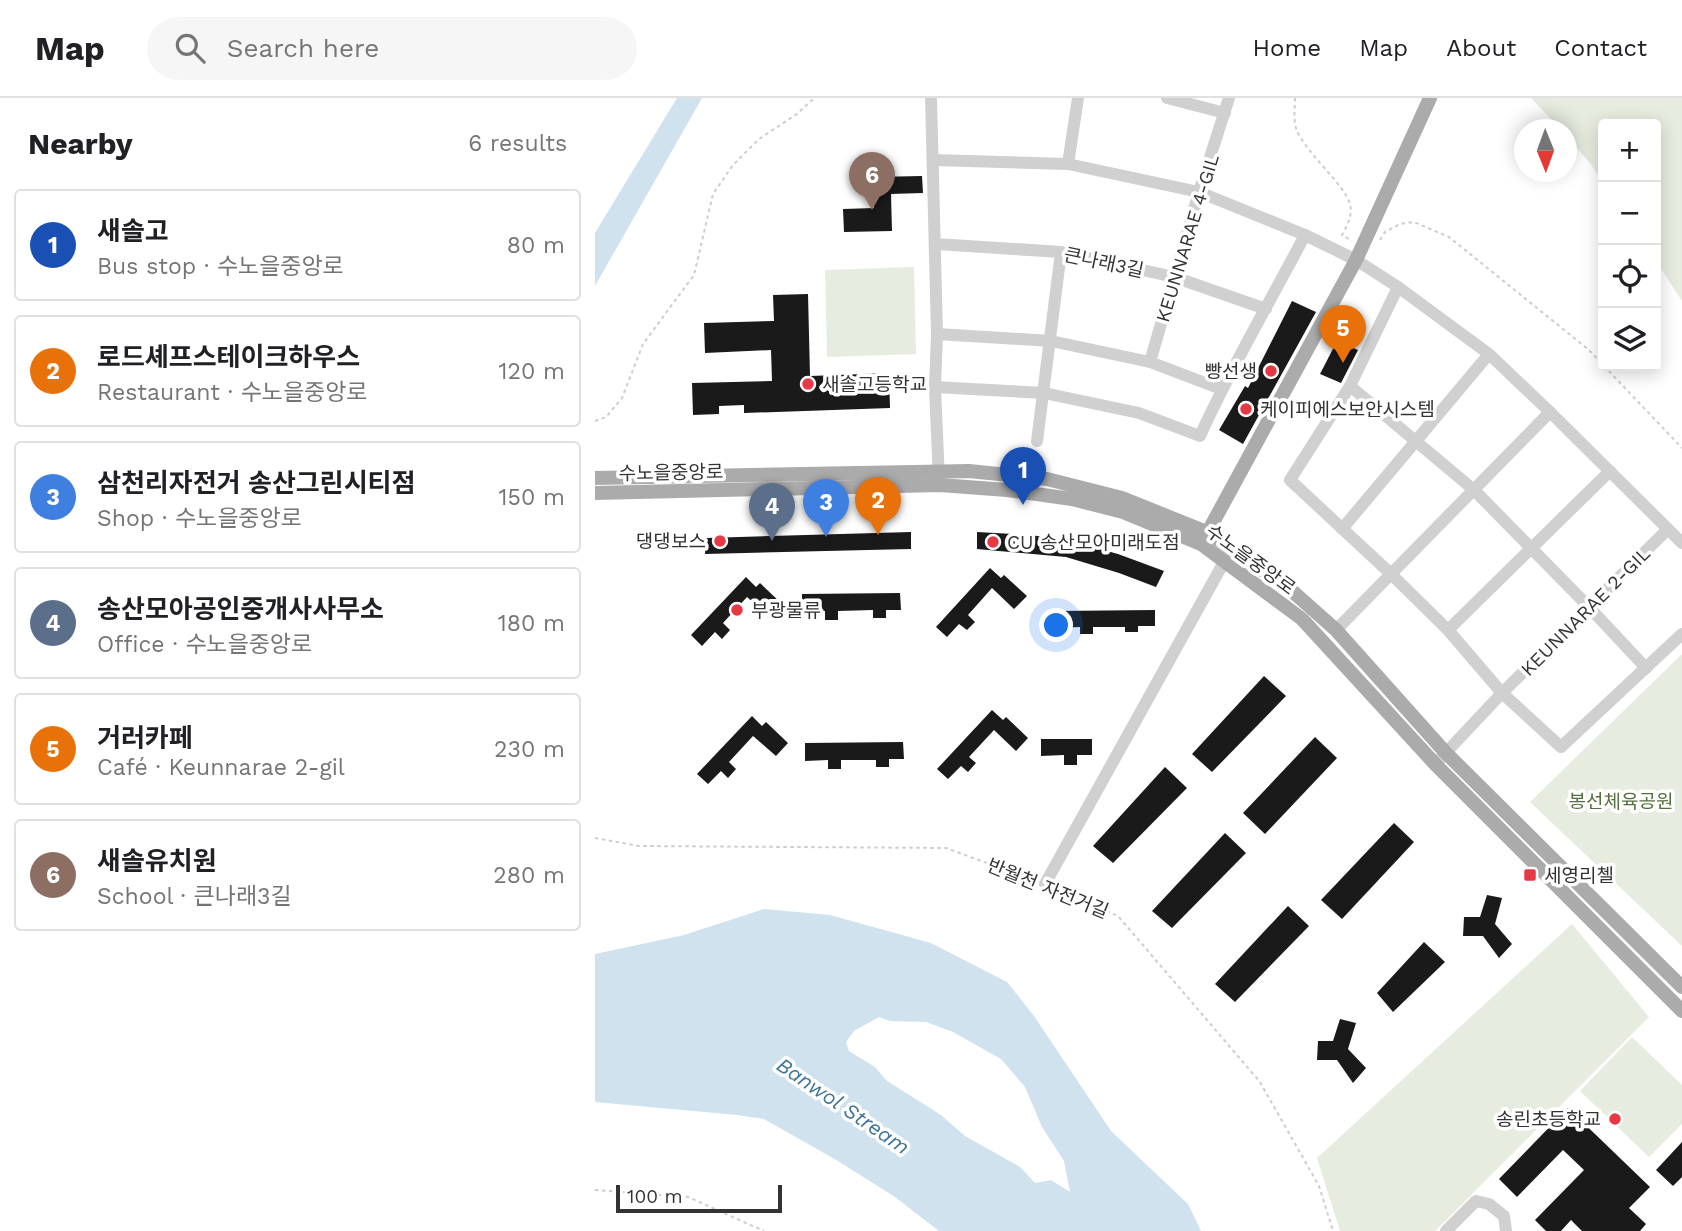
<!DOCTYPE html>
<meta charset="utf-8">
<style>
:root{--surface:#fff;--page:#f6f6f6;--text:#202124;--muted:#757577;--line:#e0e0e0;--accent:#1a73e8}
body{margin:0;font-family:"Work Sans","Noto Sans KR",sans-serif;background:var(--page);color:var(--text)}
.controls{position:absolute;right:21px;top:21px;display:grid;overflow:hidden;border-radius:7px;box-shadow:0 4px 18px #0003}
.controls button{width:63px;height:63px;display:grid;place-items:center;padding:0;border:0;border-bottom:2px solid var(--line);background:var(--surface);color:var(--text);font:35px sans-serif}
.compass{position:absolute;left:919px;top:21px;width:63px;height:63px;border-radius:50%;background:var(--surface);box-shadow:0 4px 18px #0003;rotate:179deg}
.scale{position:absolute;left:21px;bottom:18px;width:166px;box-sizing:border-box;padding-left:7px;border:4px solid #333;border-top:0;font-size:19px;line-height:24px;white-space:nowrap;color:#333;-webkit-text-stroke:5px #fff;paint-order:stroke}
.you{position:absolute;left:462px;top:528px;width:24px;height:24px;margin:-18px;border:5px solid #fff;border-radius:50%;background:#1a73e8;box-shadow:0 0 0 10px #1a73e833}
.badge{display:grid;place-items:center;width:46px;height:46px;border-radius:50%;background:var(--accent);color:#fff;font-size:23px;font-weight:700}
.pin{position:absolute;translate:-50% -58px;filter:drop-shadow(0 2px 4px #0008)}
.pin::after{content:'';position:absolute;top:37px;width:24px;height:21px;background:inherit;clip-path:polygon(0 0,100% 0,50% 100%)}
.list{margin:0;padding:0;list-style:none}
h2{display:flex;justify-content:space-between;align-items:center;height:91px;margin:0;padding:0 28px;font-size:30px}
h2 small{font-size:23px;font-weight:400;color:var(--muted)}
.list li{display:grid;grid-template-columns:46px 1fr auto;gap:21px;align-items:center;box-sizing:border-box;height:112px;margin:0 14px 14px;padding:0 14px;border:2px solid var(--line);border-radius:7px}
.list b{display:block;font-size:26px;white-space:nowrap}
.list p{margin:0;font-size:23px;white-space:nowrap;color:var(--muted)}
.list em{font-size:23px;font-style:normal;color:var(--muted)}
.icon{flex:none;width:38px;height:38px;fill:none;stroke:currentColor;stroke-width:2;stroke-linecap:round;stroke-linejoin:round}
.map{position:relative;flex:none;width:1087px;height:1133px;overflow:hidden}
header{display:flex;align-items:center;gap:42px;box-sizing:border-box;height:98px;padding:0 35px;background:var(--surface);border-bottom:2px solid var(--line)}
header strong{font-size:33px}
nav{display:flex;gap:38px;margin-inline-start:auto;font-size:24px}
.search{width:490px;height:63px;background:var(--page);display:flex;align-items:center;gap:18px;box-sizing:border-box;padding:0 24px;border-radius:38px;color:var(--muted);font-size:26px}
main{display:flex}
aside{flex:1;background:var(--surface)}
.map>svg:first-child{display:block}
.green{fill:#e6ecdf}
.water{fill:#cfe2ee;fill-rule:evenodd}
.building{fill:#1a1a1a}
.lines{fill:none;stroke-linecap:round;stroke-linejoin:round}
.path{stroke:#cdcdcd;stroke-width:2;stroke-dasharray:3.5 3.5;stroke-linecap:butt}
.minor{stroke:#d0d0d0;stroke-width:12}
.major{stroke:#ababab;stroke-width:14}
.poi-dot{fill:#e63946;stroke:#fff;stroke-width:2.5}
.labels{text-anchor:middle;stroke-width:7;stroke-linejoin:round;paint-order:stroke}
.street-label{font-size:19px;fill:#333;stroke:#fff}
.poi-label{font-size:19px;fill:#333;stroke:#fff;text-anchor:start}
.park-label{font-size:19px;fill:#56703f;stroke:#fff}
.water-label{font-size:21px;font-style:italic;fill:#3f7597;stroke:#fff}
</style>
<header>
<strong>Map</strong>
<div class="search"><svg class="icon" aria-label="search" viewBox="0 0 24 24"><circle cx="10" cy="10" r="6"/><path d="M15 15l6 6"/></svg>Search here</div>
<nav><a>Home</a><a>Map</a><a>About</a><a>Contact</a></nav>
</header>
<main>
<aside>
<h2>Nearby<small>6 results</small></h2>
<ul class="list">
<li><span class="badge" style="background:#1a4fb4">1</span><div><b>새솔고</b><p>Bus stop · 수노을중앙로</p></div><em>80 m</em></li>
<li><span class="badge" style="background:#e8710a">2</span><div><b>로드셰프스테이크하우스</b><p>Restaurant · 수노을중앙로</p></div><em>120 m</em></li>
<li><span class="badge" style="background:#3f7fe0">3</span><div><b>삼천리자전거 송산그린시티점</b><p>Shop · 수노을중앙로</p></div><em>150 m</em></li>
<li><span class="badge" style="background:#5c6f8a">4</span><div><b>송산모아공인중개사사무소</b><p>Office · 수노을중앙로</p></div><em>180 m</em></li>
<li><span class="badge" style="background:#e8710a">5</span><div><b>거러카페</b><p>Café · Keunnarae 2-gil</p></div><em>230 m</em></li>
<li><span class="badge" style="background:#8d6e63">6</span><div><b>새솔유치원</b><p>School · 큰나래3길</p></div><em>280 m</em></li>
</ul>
</aside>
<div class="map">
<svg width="1087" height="1133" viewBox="0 0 1087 1133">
<rect width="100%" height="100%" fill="#fff"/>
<g class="green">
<polygon points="936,0 1087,0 1087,203 1061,163 1061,26 1008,26 1008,85 995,65 972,39 972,32 965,31"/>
<polygon points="319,169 321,256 232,259 230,172"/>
<polygon points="1087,556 1087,848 935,704"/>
<polygon points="977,826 1054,919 840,1133 745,1133 722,1060"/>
<polygon points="1037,939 1087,987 1087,1026 1054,1059 985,993"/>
</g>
<g class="water">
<polygon points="82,0 107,0 0,188 0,135"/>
<path d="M169 811 235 817 336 845 412 884 439 918 516 1033 593 1106 606 1133H344L300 1099 243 1063 169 1021 142 1017 0 1004V856L89 837ZM284 919 295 923 331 924 358 934 406 961 430 989 447 1029 469 1063 475 1094 456 1082 440 1085 425 1069 370 1038 346 1017 292 983 280 969 254 953 251 944 259 933Z"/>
</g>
<g class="building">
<polygon points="327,78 328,95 296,96 297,133 249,134 248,111 279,110 278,79"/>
<polygon points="213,196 215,278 294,275 295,310 149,315 149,307 124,308 124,316 98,317 97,285 177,283 176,252 110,255 109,225 179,223 178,197"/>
<polygon points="697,203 721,214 648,346 624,332 650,288 653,290"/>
<polygon points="742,243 763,252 746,285 725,276"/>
<polygon points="316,434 316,451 110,456 111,440"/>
<polygon points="382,434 435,437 471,442 523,456 569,473 561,489 524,475 471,459 382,451"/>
<polygon points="395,470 406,480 409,477 432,498 419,511 397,490 373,517 380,524 372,532 364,526 352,539 341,529"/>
<polygon points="151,479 161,489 165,485 187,506 175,519 152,499 128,525 135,532 127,541 120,534 107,548 96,537"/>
<polygon points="305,495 306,512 291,512 291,520 278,520 278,512 243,513 243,522 230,522 230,513 207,513 207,496"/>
<polygon points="560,512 560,528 543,528 543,534 530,534 530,529 498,529 498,536 485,536 485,529 462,530 462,513"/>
<polygon points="669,578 691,598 617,674 597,656"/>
<polygon points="397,612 408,622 411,619 433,640 421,653 399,632 374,659 381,665 373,674 366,668 353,681 342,671"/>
<polygon points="157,618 167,628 171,624 193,645 181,658 158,638 134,664 141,671 133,680 126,673 113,686 102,676"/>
<polygon points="720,639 742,660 670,736 648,715"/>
<polygon points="446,641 497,641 497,657 482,657 482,667 469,667 469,657 446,658"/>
<polygon points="308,644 309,661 294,661 294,669 281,669 281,662 246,662 246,671 233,671 233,662 210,663 210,645"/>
<polygon points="570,669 592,690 518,765 498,748"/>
<polygon points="799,725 819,744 747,821 726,802"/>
<polygon points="630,735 651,755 577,830 557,813"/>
<polygon points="892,797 907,800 900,826 917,846 904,860 888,838 868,838 869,819 885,819"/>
<polygon points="693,808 714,828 640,904 620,886"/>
<polygon points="829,844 850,864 798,914 782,895"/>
<polygon points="745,921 761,925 753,951 771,970 758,985 742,962 722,962 723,943 738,943"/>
<polygon points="973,1010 1055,1089 1034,1110 1051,1126 1045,1133 987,1133 976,1122 966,1133 951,1133 940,1122 989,1072 968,1052 922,1099 904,1081"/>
<polygon points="1087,1044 1087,1079 1078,1088 1061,1072"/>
</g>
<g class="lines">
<g class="path">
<path d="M700 0C700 10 698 24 702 33 713 57 749 86 755 106 758 117 752 128 747 137L757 143"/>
<polyline points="785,142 790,134 805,126 819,124 854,139 994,252 1008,267"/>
<polyline points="1009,268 1087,350"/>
<polyline points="0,323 11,319 27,300 48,246 99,177 118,96 138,67 164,41 202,16 219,0"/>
<polyline points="0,740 44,748 351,750 438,782"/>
<polyline points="460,791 523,818 665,984 724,1088 738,1133"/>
<polyline points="0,1092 93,1099 169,1133"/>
</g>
<g class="minor">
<polyline points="336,0 342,236 340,289 344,383"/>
<polyline points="572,0 630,15"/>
<polyline points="338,62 473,66 604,94 710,137 761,162 803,189 894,256 955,314 1087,445"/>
<polyline points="473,66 483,0"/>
<polyline points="341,146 466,154 579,179 671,211"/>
<polyline points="803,189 755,288 695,382 795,475 853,532 907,595 966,649 1087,536"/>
<polyline points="342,236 456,243 555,264 626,291"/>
<polyline points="555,264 604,94 634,0"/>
<polyline points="755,288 879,392 993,508 1051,570"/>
<path d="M340 289 449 295 544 315 605 338C636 269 675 204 710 137"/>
<polyline points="442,343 466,154"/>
<polyline points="747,431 894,256"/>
<polyline points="741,532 955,314"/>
<polyline points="853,532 1015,373"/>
<polyline points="845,661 907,595 1073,431"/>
<polyline points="450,786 634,455"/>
<polyline points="851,1133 881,1103 894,1106 909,1118 911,1133"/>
</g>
<g class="major">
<polyline points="0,380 374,373 452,381 527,400 614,435 696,492 741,532 850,654 1087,889"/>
<polyline points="0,395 345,387 412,392 477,401 528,414 606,446 707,521 841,667 1087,913"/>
<polyline points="609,441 761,162 835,0"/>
</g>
</g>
<g class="poi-dot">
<circle cx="676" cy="273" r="7"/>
<circle cx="213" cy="286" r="7"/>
<circle cx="651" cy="311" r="7"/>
<circle cx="125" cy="443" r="7"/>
<circle cx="398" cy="444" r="7"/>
<circle cx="142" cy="512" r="7"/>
<rect x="928" y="770" width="14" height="14" rx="3.5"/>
<circle cx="1020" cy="1021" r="7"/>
</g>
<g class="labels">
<g class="street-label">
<text transform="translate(592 140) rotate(-73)" y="7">KEUNNARAE 4-GIL</text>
<text transform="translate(509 164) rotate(12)" y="7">큰나래3길</text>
<text transform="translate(76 374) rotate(-1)" y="7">수노을중앙로</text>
<text transform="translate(656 461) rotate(36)" y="7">수노을중앙로</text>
<text transform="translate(990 513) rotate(-45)" y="7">KEUNNARAE 2-GIL</text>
<text transform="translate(453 790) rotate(22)" y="7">반월천 자전거길</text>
</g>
<g class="poi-label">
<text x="662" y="280" text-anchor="end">빵선생</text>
<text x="227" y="293">새솔고등학교</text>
<text x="665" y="318">케이피에스보안시스템</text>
<text x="111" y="450" text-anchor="end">댕댕보스</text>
<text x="412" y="451">CU 송산모아미래도점</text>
<text x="156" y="519">부광물류</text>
<text x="949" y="784">세영리첼</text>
<text x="1006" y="1028" text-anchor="end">송린초등학교</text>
</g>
<g class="park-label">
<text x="1026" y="710">봉선체육공원</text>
</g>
<g class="water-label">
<text transform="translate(248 1008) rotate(34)" y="7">Banwol Stream</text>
</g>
</g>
</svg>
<div class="controls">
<button>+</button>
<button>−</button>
<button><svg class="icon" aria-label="locate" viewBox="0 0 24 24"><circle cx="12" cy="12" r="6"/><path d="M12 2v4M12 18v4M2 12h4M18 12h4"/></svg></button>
<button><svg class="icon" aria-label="layers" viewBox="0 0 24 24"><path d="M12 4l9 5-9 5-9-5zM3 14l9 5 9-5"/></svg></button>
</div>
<svg class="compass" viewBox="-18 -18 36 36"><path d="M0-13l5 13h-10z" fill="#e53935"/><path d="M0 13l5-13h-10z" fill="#757577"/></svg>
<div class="scale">100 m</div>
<div class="you"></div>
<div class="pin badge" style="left:428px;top:407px;background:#1a4fb4">1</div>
<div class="pin badge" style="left:283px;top:437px;background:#e8710a">2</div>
<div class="pin badge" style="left:231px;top:439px;background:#3f7fe0">3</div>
<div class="pin badge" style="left:177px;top:443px;background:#5c6f8a">4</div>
<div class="pin badge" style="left:748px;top:265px;background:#e8710a">5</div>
<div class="pin badge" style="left:277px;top:112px;background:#8d6e63">6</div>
</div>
</main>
